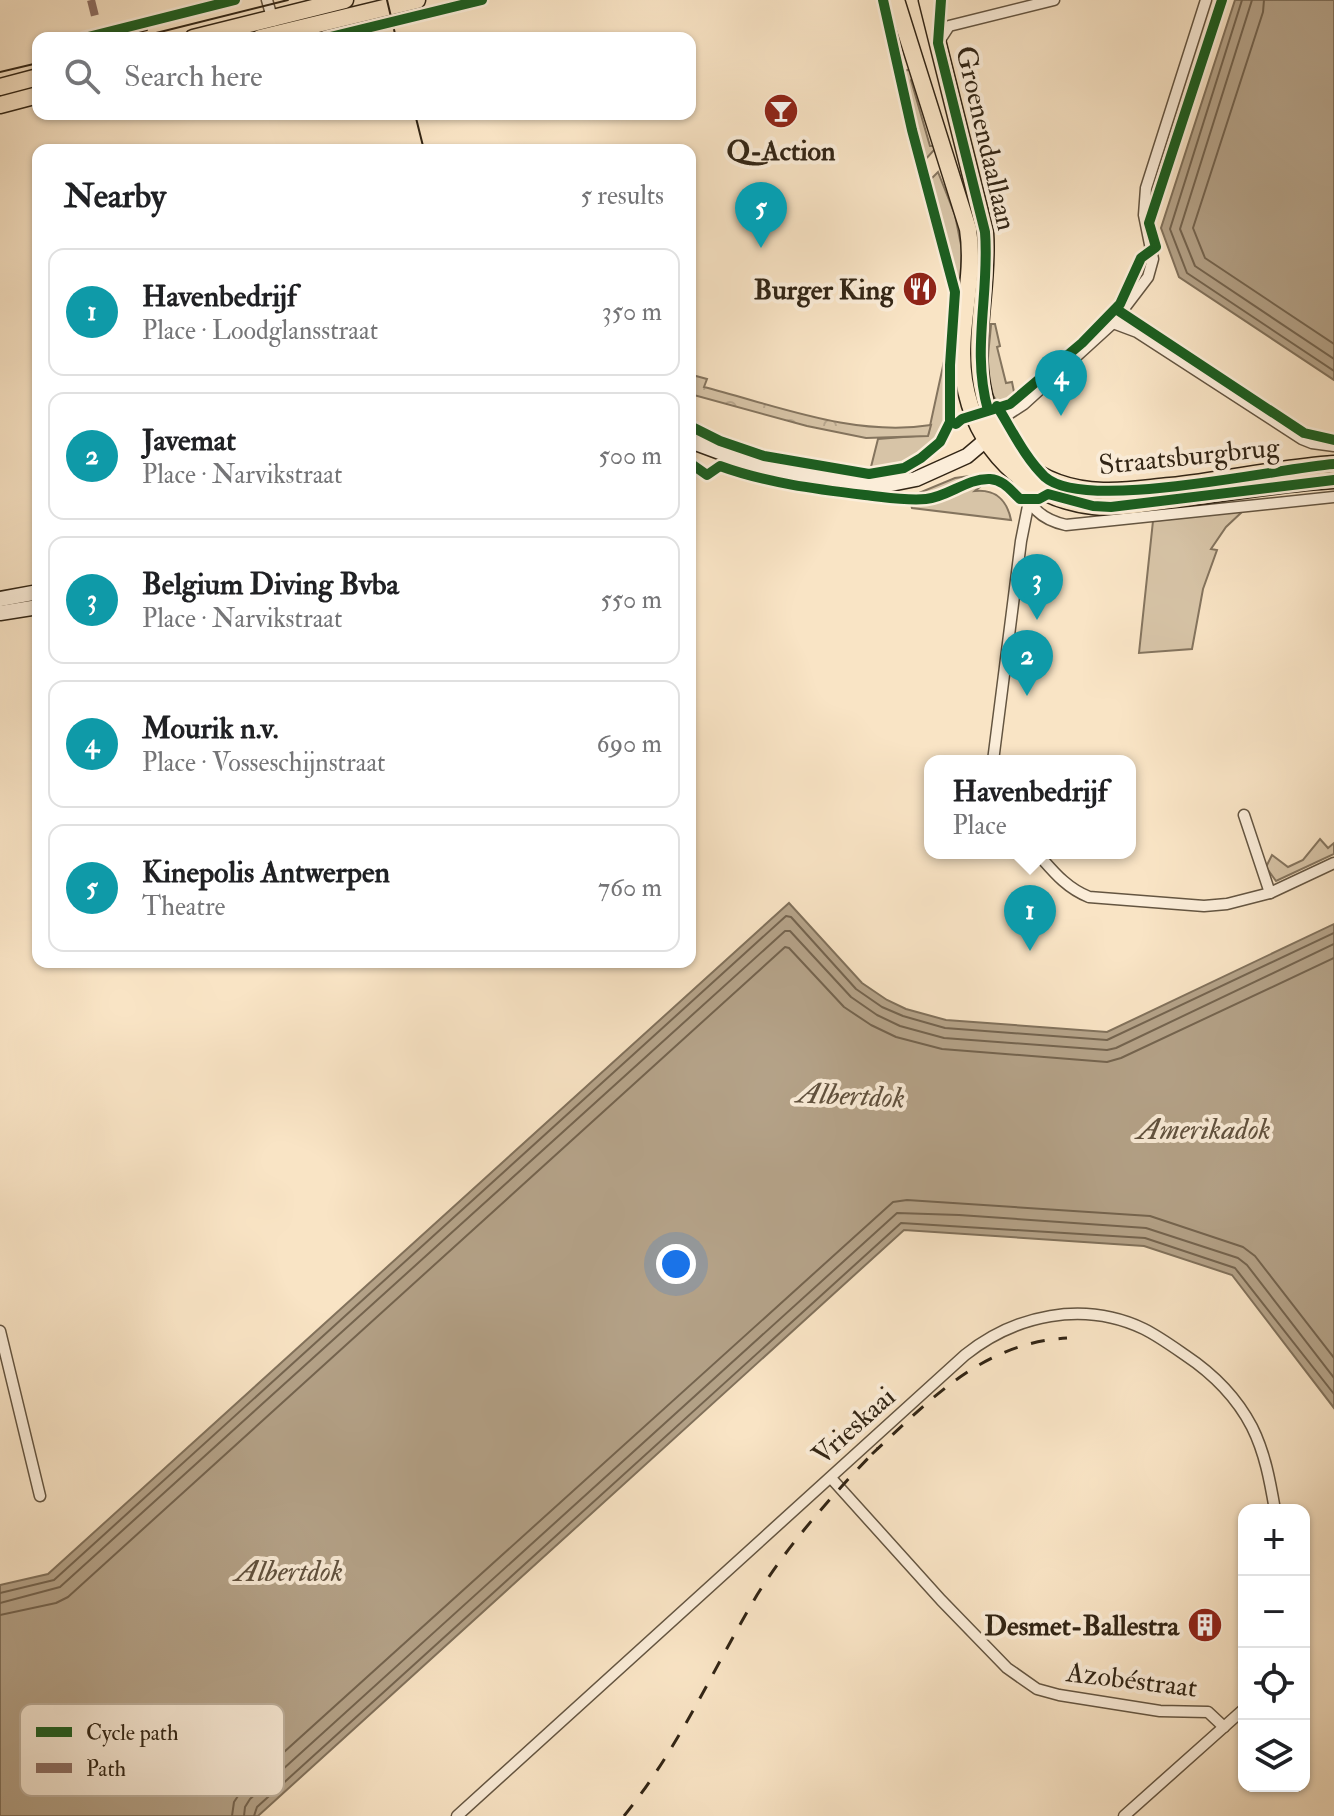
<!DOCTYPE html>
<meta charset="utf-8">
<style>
:root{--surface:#fff;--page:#f6f6f6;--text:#202124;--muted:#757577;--line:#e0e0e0;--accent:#8f2418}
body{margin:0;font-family:"IM FELL Double Pica",serif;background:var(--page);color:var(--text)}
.controls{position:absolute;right:24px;bottom:24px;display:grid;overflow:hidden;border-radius:16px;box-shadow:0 2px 6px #0004}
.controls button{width:72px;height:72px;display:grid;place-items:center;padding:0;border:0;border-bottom:2px solid var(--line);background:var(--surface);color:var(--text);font:40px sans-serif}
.you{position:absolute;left:676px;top:1264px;width:28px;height:28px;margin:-20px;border:6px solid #fff;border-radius:50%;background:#1a73e8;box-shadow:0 0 0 12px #1a73e833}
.badge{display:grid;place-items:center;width:52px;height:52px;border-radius:50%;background:var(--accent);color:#fff;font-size:26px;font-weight:700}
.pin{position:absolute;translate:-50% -66px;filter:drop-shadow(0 2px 4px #0008)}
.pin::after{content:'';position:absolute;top:42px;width:28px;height:24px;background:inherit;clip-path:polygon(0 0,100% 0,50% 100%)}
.popup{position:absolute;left:924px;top:755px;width:212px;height:104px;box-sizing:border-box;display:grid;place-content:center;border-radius:16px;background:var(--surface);filter:drop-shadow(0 2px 6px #0005);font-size:26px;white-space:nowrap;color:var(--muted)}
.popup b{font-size:30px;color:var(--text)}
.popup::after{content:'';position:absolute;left:50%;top:100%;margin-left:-16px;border:16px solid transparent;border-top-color:var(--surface)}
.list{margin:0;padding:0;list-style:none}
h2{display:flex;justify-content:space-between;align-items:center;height:104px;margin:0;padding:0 32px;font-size:34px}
h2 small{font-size:26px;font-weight:400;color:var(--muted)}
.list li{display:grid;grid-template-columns:52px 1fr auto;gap:24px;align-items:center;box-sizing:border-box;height:128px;margin:0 16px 16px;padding:0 16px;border:2px solid var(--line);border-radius:16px}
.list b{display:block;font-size:30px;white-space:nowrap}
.list p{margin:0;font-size:26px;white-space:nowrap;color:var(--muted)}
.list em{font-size:26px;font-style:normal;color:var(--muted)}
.icon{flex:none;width:44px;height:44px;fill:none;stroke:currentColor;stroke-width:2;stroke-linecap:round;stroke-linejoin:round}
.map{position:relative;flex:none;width:1334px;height:1816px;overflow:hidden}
.search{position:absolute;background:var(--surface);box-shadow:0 2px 6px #0004;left:32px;top:32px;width:664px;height:88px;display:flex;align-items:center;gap:20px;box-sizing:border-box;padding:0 28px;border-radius:16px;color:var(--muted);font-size:30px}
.panel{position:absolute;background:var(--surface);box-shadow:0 2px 6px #0004;left:32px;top:144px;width:664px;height:824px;border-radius:16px}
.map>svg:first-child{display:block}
.green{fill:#d7c4a7;stroke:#84745e;stroke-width:2}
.forest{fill:url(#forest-crowns);stroke:#84745e;stroke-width:2}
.water{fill:#b5a389;stroke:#81715b;stroke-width:2}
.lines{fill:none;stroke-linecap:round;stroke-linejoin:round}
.shore{stroke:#74644f;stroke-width:2}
.street-casing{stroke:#645541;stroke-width:13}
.secondary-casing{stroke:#322515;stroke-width:17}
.primary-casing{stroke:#322515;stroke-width:19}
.street{stroke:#fbedd9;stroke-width:10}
.secondary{stroke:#fbedd9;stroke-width:14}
.primary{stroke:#f9e4c5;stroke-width:16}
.tram{stroke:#322515;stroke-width:2}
.rail{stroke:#322515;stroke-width:3;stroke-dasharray:14 14;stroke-linecap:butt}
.quiet{stroke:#8d6e63;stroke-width:8;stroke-dasharray:16 8;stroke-linecap:butt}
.cycleway-casing{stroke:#fbedd9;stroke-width:15}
.cycleway{stroke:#1b5e20;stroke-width:10}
.labels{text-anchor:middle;stroke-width:8;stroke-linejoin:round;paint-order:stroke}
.street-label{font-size:28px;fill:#322515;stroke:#fbedd9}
.poi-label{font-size:28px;font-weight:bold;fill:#322515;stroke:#fbedd9;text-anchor:end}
.water-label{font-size:30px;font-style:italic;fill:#60513e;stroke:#fbedd9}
.key{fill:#fbedd9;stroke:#bfb19e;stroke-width:2}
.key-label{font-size:22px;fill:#322515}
</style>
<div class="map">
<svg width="1334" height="1816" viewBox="0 0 1334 1816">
<defs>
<pattern id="forest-crowns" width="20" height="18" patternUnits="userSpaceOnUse" patternTransform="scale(2)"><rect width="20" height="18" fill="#d7c4a7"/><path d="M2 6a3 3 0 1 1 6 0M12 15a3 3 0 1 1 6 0" fill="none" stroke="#b9a88f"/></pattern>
</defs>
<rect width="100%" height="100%" fill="#f9e4c5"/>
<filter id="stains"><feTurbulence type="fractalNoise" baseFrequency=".0025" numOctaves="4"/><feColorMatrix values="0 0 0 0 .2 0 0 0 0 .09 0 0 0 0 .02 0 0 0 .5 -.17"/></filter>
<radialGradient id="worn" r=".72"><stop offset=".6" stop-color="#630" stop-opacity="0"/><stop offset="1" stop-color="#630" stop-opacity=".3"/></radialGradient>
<g class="green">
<polygon points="1215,0 1226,0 1157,213 1150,211 1218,1"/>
<polygon points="911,69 913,78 911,80 930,146 934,146 935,149 924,161 901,72"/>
<polygon points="938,172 955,215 962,250 959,301 929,181"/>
<path d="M991 324H995L1000 346 997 347 1006 383 1012 382 1015 397 1002 405C979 391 990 347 991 324Z"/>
<path d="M948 343 945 423C935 455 901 470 870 471L878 439 928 435Z"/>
<path d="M984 474 987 481 975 491C995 489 1007 500 1011 520L912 508 909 497 955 478Z"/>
<polygon points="1243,511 1226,527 1211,549 1217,550 1203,589 1192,649 1139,653 1153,521"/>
<polygon points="1320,839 1328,848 1334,843 1334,854 1276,881 1266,867 1272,855 1288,867 1303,860"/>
</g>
<path class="forest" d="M696 376 707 379 704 387C778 406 854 437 931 425L928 436 866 438 807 426 690 394V377Z"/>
<g class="water">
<polygon points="1235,0 1334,0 1334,380 1179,277 1161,228"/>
<polygon points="789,903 862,983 887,1000 906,1009 946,1020 1107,1032 1334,924 1334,1408 1232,1275 1144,1246 904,1230 258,1816 0,1816 0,1585 48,1574"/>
</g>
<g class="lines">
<g class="shore">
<polyline points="1242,0 1170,229 1187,273 1334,371"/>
<polyline points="1252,0 1180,229 1195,266 1334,359"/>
<polyline points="1264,0 1263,12 1193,228 1205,258 1334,344"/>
<polyline points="0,1593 54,1580 786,916 791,917 856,989 882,1007 903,1016 945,1028 1107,1040 1334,933"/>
<polyline points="0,1603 60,1587 785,931 790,931 851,997 877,1015 900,1026 944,1038 1107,1050 1116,1048 1334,944"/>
<polyline points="0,1615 56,1603 68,1597 785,947 789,948 844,1007 871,1025 896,1037 942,1049 1107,1062 1121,1058 1334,958"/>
<polyline points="232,1816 234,1802 242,1790 893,1202 907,1200 1150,1216 1243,1247 1255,1256 1334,1358"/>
<polyline points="244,1816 245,1807 250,1799 897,1213 959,1215 1146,1228 1238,1258 1247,1265 1334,1378"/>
<polyline points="254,1816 257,1807 901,1223 1145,1238 1235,1268 1334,1394"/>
</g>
<g class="street-casing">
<g id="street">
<polyline points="267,0 273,21"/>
<polyline points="938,43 949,26 1054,0"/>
<polyline points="1113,323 1137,332 1302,439 1312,443 1334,446"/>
<polyline points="996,431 1004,417 1024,404 1113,323 1148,277 1153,259 1144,215 1146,188 1206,0"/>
<path d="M1017 479C1030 503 1035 518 1066 525L1334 497"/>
<polyline points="993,761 1021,541 1028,506"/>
<polyline points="1244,815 1270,893"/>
<path d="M1037 853C1053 871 1066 888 1089 897L1204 906 1227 904 1270 893 1334 863"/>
<polyline points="0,1331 40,1496"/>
<polyline points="831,1478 941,1600 1007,1668 1037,1689 1059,1695 1160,1711 1208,1712 1224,1727"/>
<path d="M457 1816 965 1355C1015 1315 1083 1300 1144 1329 1158 1336 1172 1346 1185 1355 1212 1373 1237 1398 1252 1427 1265 1453 1270 1481 1275 1510"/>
<polyline points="1124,1816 1244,1709"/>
</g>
</g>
<g class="secondary-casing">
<g id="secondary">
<polyline points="690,441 760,467 881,486 916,479 967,456 993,434"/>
<polyline points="0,599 38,592"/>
<polyline points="0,613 38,607"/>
</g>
</g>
<g class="primary-casing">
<g id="primary">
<path d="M896 0 968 229C976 280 956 330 964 380 975 448 1024 498 1093 506 1118 509 1146 503 1171 500 1225 493 1280 483 1334 480"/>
<path d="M927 0 985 232C989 283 973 335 982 385 993 450 1037 489 1103 491 1126 492 1148 488 1170 486 1225 480 1279 468 1334 464"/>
<polyline points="193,38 345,0"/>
<polyline points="260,38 417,0"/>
<polyline points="0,87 38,77"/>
<polyline points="0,105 38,95"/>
</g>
</g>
<use href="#street" class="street"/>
<use href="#secondary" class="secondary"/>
<use href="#primary" class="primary"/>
<g class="tram">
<polyline points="387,0 396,38"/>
<polyline points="115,38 147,30"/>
<polyline points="136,38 288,0"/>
<polyline points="0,72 38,63"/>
<polyline points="415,114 424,150"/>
</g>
<g class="rail">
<path d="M872 1454C931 1399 982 1343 1067 1338"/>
<path d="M624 1816C679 1748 713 1669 757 1595 790 1542 835 1492 878 1448"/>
</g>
<polyline class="quiet" points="91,0 95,16"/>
<g class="cycleway-casing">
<g id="cycleway">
<path d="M941 0 938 43 985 232C990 292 971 351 988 410"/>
<polyline points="84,38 235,0"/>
<polyline points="326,38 482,0"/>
<polyline points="1116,309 1304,433 1334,440"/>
<path d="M997 406C1012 430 1025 458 1045 477 1085 513 1277 468 1334 464"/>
<polyline points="956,424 962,419 1010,404 1082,343 1120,304 1141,258 1156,247 1149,223 1222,0"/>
<polyline points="690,426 720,441 764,456 869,474 904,468 921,458 940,442 950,422 950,365 955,292 912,130 883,0"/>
<path d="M690 463 707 475 720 466C767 483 815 489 865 495 885 497 906 501 926 499 948 497 967 478 990 479 1004 480 1011 491 1020 499H1039L1048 494 1093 506 1111 507 1334 480"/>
</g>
</g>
<use href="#cycleway" class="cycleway"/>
</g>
<defs>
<g id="bar-disc" transform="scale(1.8)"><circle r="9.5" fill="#8f2418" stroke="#fbedd9"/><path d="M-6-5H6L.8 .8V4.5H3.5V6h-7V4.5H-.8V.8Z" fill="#fff"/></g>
<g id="restaurant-disc" transform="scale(1.8)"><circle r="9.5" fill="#8f2418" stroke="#fbedd9"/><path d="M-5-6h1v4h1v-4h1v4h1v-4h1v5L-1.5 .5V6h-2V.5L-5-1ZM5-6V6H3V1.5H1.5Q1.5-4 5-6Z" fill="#fff"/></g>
<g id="building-disc" transform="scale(1.8)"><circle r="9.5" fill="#8f2418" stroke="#fbedd9"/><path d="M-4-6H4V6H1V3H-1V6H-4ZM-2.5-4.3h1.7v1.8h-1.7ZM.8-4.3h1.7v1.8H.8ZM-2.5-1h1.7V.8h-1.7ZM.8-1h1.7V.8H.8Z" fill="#fff"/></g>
</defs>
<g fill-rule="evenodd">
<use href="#bar-disc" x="781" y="111"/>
<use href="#restaurant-disc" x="920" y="289"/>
<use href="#building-disc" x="1205" y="1625"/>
</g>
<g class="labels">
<g class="street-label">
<text transform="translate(987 138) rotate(77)" y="10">Groenendaallaan</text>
<text transform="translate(1189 455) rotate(-6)" y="10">Straatsburgbrug</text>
<text transform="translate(853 1425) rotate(-42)" y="10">Vrieskaai</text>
<text transform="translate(1132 1679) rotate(7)" y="10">Azobéstraat</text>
</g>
<g class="poi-label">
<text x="781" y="160" text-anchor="middle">Q-Action</text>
<text x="894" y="299">Burger King</text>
<text x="1179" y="1635">Desmet-Ballestra</text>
</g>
<g class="water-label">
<text transform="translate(851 1095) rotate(3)" y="10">Albertdok</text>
<text x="1204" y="1139">Amerikadok</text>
<text x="289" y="1581">Albertdok</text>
</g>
</g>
<rect x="20" y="1704" width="264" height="92" rx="12" class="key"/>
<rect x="36" y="1727" width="36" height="10" fill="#1b5e20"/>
<rect x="36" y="1763" width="36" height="10" fill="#8d6e63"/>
<g class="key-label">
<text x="86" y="1740">Cycle path</text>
<text x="86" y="1776">Path</text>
</g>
<rect width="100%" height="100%" filter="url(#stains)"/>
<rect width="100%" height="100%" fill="url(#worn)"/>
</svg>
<div class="controls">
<button>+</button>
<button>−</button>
<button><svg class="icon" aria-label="locate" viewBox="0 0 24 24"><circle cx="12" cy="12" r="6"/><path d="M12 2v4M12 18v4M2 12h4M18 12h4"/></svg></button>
<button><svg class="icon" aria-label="layers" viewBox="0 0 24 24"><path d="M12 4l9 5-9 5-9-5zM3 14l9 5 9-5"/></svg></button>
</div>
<div class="you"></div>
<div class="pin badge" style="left:1030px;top:951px;background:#0f9aa8">1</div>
<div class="popup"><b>Havenbedrijf</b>Place</div>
<div class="pin badge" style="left:1027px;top:696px;background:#0f9aa8">2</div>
<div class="pin badge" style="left:1037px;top:620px;background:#0f9aa8">3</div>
<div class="pin badge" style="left:1061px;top:416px;background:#0f9aa8">4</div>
<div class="pin badge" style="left:761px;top:248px;background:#0f9aa8">5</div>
<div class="search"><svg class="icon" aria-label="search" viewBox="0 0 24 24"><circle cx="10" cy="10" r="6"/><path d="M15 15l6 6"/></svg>Search here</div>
<section class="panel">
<h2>Nearby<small>5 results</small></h2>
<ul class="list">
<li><span class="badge" style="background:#0f9aa8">1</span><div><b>Havenbedrijf</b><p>Place · Loodglansstraat</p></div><em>350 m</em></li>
<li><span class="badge" style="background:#0f9aa8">2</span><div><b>Javemat</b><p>Place · Narvikstraat</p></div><em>500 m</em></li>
<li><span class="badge" style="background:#0f9aa8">3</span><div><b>Belgium Diving Bvba</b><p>Place · Narvikstraat</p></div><em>550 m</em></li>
<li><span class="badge" style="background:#0f9aa8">4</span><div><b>Mourik n.v.</b><p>Place · Vosseschijnstraat</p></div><em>690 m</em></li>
<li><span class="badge" style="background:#0f9aa8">5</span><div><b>Kinepolis Antwerpen</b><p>Theatre</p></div><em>760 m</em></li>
</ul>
</section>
</div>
